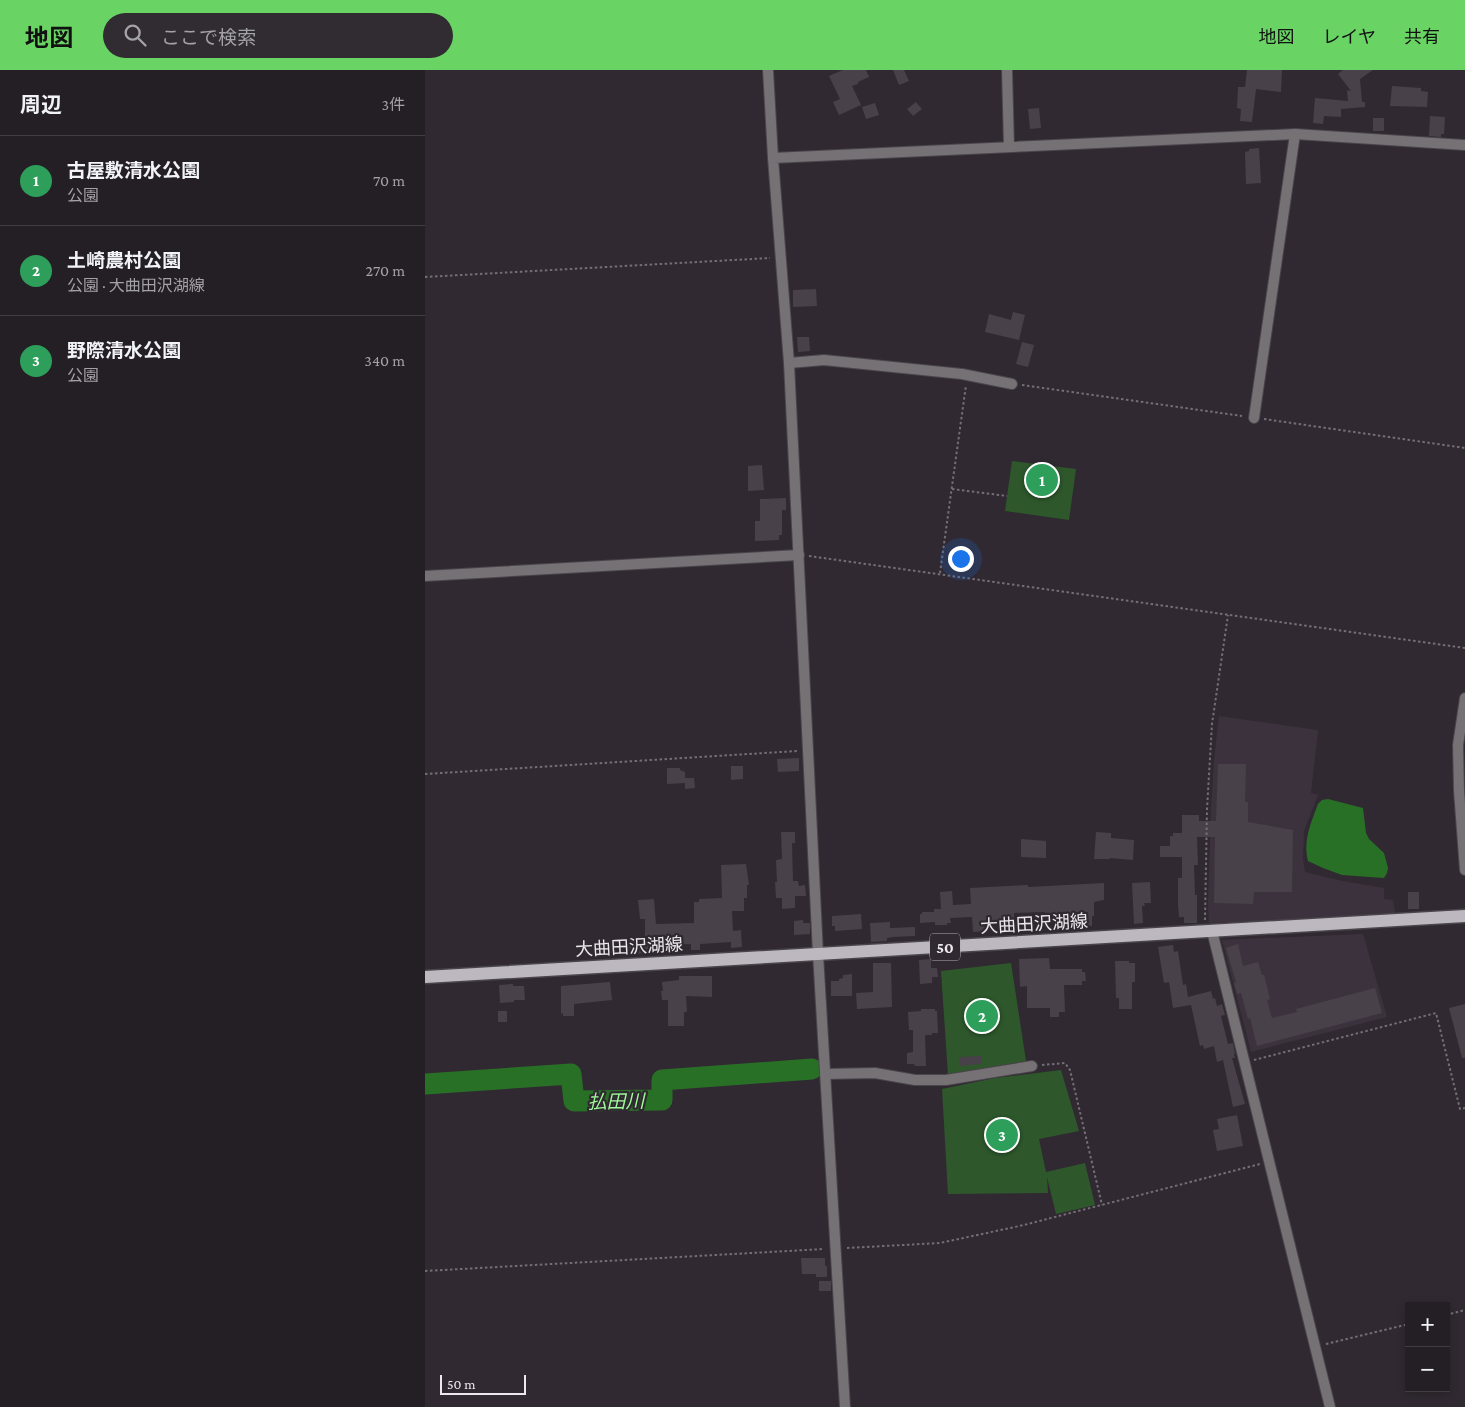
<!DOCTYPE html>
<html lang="ja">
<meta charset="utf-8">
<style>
:root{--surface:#241f25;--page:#302c32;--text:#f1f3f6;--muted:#a3a2a7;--line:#413d42;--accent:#69d464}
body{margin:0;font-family:"Crimson Pro","Noto Sans JP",serif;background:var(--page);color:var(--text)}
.controls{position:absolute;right:15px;bottom:15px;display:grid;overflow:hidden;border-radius:0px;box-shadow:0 2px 8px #0003}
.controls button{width:45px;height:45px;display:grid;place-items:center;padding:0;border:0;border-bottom:1px solid var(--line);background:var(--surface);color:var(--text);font:25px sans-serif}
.scale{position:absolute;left:15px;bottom:12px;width:86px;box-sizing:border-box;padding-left:5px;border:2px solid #ece8ed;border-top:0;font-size:14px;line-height:18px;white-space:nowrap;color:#ece8ed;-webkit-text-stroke:4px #302931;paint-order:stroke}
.you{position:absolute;left:535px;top:488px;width:18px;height:18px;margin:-12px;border:4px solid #fff;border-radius:50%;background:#1a73e8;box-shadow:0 0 0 8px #1a73e833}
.badge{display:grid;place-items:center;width:32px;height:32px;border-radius:50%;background:var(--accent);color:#fff;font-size:16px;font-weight:700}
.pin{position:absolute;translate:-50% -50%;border:2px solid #fff;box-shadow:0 1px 5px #0006}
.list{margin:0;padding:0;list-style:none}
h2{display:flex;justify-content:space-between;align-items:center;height:65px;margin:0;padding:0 20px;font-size:21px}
h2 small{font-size:16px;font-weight:400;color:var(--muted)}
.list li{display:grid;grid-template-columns:32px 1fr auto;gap:15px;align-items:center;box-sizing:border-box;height:90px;padding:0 20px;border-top:1px solid var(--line)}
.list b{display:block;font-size:19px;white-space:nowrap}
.list p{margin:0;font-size:16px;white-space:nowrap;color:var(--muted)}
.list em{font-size:16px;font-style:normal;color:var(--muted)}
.icon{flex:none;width:28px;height:28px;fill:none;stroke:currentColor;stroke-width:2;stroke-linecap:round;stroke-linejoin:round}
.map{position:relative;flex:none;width:1040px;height:1337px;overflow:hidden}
header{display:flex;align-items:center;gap:30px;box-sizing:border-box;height:70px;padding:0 25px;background:var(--accent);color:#111}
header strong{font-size:24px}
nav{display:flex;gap:28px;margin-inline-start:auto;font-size:18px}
.search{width:350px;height:45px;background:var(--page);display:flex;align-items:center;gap:12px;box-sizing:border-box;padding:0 18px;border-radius:28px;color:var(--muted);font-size:19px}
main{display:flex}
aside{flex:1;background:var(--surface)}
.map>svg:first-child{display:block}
.built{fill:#3c323e}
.green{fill:#2e582c}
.water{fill:#297027}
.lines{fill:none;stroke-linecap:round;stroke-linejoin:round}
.river{stroke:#297027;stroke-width:21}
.building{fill:#484149}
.minor-casing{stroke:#4a444b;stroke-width:12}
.tertiary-casing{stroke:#4a444b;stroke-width:12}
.primary-casing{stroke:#4a444b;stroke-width:15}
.path{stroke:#746e75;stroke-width:2;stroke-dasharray:2.5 2.5;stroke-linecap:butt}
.minor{stroke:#757175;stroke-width:10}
.tertiary{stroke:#757175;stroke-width:10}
.primary{stroke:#bdb7bf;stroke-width:12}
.labels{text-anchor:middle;stroke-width:4.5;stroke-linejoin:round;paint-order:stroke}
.shield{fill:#302931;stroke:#b4afb5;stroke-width:1}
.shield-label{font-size:16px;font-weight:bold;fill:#ece8ed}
.street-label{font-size:18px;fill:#ece8ed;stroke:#302931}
.water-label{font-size:19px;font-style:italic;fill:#9dfa97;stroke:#302931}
</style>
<header>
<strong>地図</strong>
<div class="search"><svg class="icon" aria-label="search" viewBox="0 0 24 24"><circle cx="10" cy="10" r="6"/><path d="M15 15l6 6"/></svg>ここで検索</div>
<nav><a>地図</a><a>レイヤ</a><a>共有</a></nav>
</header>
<main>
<aside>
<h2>周辺<small>3件</small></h2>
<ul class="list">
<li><span class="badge" style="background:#2e9e5b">1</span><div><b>古屋敷清水公園</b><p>公園</p></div><em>70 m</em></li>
<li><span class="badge" style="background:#2e9e5b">2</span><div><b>土崎農村公園</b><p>公園 · 大曲田沢湖線</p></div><em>270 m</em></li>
<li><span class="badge" style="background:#2e9e5b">3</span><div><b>野際清水公園</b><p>公園</p></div><em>340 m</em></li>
</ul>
</aside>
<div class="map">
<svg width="1040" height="1337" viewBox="0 0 1040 1337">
<rect width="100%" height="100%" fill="#302931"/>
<g class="built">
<polygon points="794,646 893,660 886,723 893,725 879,761 878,789 880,802 917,811 959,818 959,829 968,830 971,846 784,853 783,833 786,739 789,691"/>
<polygon points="938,864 962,947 826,982 797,870"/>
</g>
<g class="green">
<polygon points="587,391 651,399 644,450 580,441"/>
<polygon points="586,893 601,991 523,1005 516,901"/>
<polygon points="636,1000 654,1061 614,1069 621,1102 660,1093 670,1135 631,1144 622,1107 623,1123 523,1124 517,1019 570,1008"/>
</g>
<path class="water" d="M903 729 938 738 941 763 944 769 959 783 963 798 962 803 959 808 917 805 898 798 883 791C878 770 886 753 893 734L897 730Z"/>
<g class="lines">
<polyline class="river" points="0,1014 146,1004 149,1031 237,1030 237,1010 387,999"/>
</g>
<g class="building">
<polygon points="418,0 441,0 444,7 433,12 433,14 427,16 436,35 414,45 408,32 415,29 404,6"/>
<polygon points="468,0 479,0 484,11 474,15"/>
<polygon points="822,0 857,0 856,22 831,19 827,52 815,51 816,39 812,38 813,17 820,17"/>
<polygon points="918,0 948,0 935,9 937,32 940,32 940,37 916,39 916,47 899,46 898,54 888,53 890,28 923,31 922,20 926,21 913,4"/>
<polygon points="967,16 996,18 996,21 1003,22 1002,37 965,36"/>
<polygon points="491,32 497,39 488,46 482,39"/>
<polygon points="450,33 454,45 441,49 437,37"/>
<polygon points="614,38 616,58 605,59 603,39"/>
<polygon points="1005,46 1020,47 1019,64 1016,64 1016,67 1004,66"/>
<rect x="948" y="48" width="11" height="13"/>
<polygon points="834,78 836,113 821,114 820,82 824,81 824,79"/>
<polygon points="391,219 392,236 368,237 368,220"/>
<polygon points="588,242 600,245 594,270 560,262 564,244 586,250"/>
<polygon points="372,267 384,267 385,281 373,282"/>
<polygon points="597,272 609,275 603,297 591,294"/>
<polygon points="337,395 339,420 323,421 323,396"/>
<polygon points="361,428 361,440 357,440 357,465 354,465 354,470 330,471 330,451 335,451 335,429"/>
<polygon points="374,688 374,701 353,702 352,689"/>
<polygon points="793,694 821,694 820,732 823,732 823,752 868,760 867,822 829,822 828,834 789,833 790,767 772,767 773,795 769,795 770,825 772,825 772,853 759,853 759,847 754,847 753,835 753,808 757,808 757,787 735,787 735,776 745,776 745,766 748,766 748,763 757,763 757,745 774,745 774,751 791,751"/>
<polygon points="306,696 318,696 318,709 306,710"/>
<polygon points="242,698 255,698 255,700 260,702 260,708 269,708 270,718 260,719 260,713 242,714"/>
<polygon points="356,762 370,762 370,773 367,773 368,811 373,811 374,816 380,815 381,826 370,826 370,838 357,839 357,828 351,828 350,812 352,812 351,790 357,789"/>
<polygon points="671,762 686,763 686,768 709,770 708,790 685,788 685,789 669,789"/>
<polygon points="596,769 621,771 621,788 596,787"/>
<polygon points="321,794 324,815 322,815 322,828 319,828 319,841 307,841 308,861 316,860 317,877 306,878 306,872 275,874 275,880 266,880 266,874 235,875 235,883 204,884 204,870 220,870 220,849 215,849 213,830 229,829 231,854 269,853 269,832 274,832 274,829 297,828 296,795"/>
<polygon points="725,812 726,833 719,833 720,836 717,836 718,853 709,854 707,813"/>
<polygon points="679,813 679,830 669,832 669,846 667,846 667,856 632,859 631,845 620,845 620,842 589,843 589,851 564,852 564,861 548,862 547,847 525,848 526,853 522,853 522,855 510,855 510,852 495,853 495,844 497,844 497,842 509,842 509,839 516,839 515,822 527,821 528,835 546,834 545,818 603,815 603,817"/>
<rect x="983" y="822" width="11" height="17"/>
<polygon points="436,844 437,859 410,861 410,856 407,856 407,846"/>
<polygon points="378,850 378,853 385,853 385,864 369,865 369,851"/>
<polygon points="465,852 465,858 490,857 490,866 468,867 462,868 462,871 446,872 445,853"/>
<polygon points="813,874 818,896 833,892 837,905 839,905 845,929 842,930 847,948 872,942 871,939 950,918 957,943 832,976 825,948 823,949 816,923 812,924 809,913 811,912 801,878"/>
<polygon points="748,875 749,882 753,881 758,915 761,914 763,927 786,921 788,929 790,928 792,936 797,934 800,945 796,946 803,974 808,973 810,984 809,984 810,988 807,988 820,1034 808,1037 798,990 792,992 789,976 779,979 778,975 775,976 766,935 748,938 744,912 739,913 733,877"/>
<polygon points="624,888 625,899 657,899 657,902 660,902 661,911 657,911 657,915 639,915 640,942 634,942 634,947 625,947 625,938 602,938 602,916 595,917 594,889"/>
<polygon points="506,889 506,898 512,898 513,907 507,907 507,913 495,914 494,890"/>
<polygon points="690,891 704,891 704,893 710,893 710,912 707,912 707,939 694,939 694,928 691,928"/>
<polygon points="448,893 466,893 467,937 432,939 431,923 448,922"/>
<polygon points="427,904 427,926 406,926 406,911 414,911 414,909 418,908 418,905"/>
<polygon points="254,906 287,906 287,927 261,926 262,942 259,942 259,956 243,956 243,930 237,930 236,921 238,921 237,912 254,910"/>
<polygon points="185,912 187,930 149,934 149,946 138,946 138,943 136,944 136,916"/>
<polygon points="88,914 88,916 99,916 100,930 89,930 89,932 75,933 74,915"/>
<polygon points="1040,934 1040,988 1037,988 1024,938"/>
<polygon points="496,939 510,939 510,941 512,941 513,963 507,963 507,965 500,965 501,996 490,996 489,994 482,994 482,983 488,982 488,960 484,960 483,942 496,941"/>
<rect x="73" y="941" width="9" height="11"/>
<polygon points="556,986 557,994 535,996 534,987"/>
<polygon points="812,1045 818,1076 792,1081 788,1060 794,1059 792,1049"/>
<polygon points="376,1188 400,1188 400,1196 402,1196 402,1207 391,1207 391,1204 377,1204"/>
<rect x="394" y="1211" width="12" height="10"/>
</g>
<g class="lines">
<g class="minor-casing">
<g id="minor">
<polyline points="343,0 348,88"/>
<polyline points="582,0 584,77"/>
<polyline points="364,293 399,290 537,304 587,314"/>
<polyline points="829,348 870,64"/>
<polyline points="0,506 374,485"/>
<polyline points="1040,628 1033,675 1034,721 1040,800"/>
<polyline points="787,861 905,1337"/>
<polyline points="393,884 364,293 348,88 870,64 1040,75"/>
<polyline points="400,1004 450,1003 490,1010 521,1010 607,996"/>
</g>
</g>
<g class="tertiary-casing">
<polyline id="tertiary" points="393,884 420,1337"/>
</g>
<g class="primary-casing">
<polyline id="primary" points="0,907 1040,846"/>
</g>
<g class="path">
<polyline points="0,207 345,188"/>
<polyline points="597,315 817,346"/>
<polyline points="839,349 1040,378"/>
<polyline points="527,419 582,426"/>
<polyline points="384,486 1040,578"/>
<polyline points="515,503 541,315"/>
<polyline points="0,704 372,681"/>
<polyline points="780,850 782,739 787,654 803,545"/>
<polyline points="829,990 1011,943 1035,1039 1040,1038"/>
<polyline points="617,995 640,993 645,1000 677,1135"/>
<polyline points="422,1178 515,1173 599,1155 835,1094"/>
<polyline points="0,1201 399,1179"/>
<polyline points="1021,1245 1040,1240"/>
<polyline points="901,1274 984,1254"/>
</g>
<use href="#minor" class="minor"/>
<use href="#tertiary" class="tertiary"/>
<use href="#primary" class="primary"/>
</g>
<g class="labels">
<rect class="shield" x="505" y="863.5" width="30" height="27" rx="4"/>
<g class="shield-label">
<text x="520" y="883">50</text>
</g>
<g class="street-label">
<text transform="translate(609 854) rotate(-3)" y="6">大曲田沢湖線</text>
<text transform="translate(204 877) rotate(-3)" y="6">大曲田沢湖線</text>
</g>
<g class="water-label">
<text transform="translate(191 1031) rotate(-1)" y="7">払田川</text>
</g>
</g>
</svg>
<div class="controls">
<button>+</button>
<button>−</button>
</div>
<div class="scale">50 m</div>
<div class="you"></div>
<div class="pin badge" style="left:617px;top:410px;background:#2e9e5b">1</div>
<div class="pin badge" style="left:557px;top:946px;background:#2e9e5b">2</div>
<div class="pin badge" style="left:577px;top:1065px;background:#2e9e5b">3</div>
</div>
</main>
